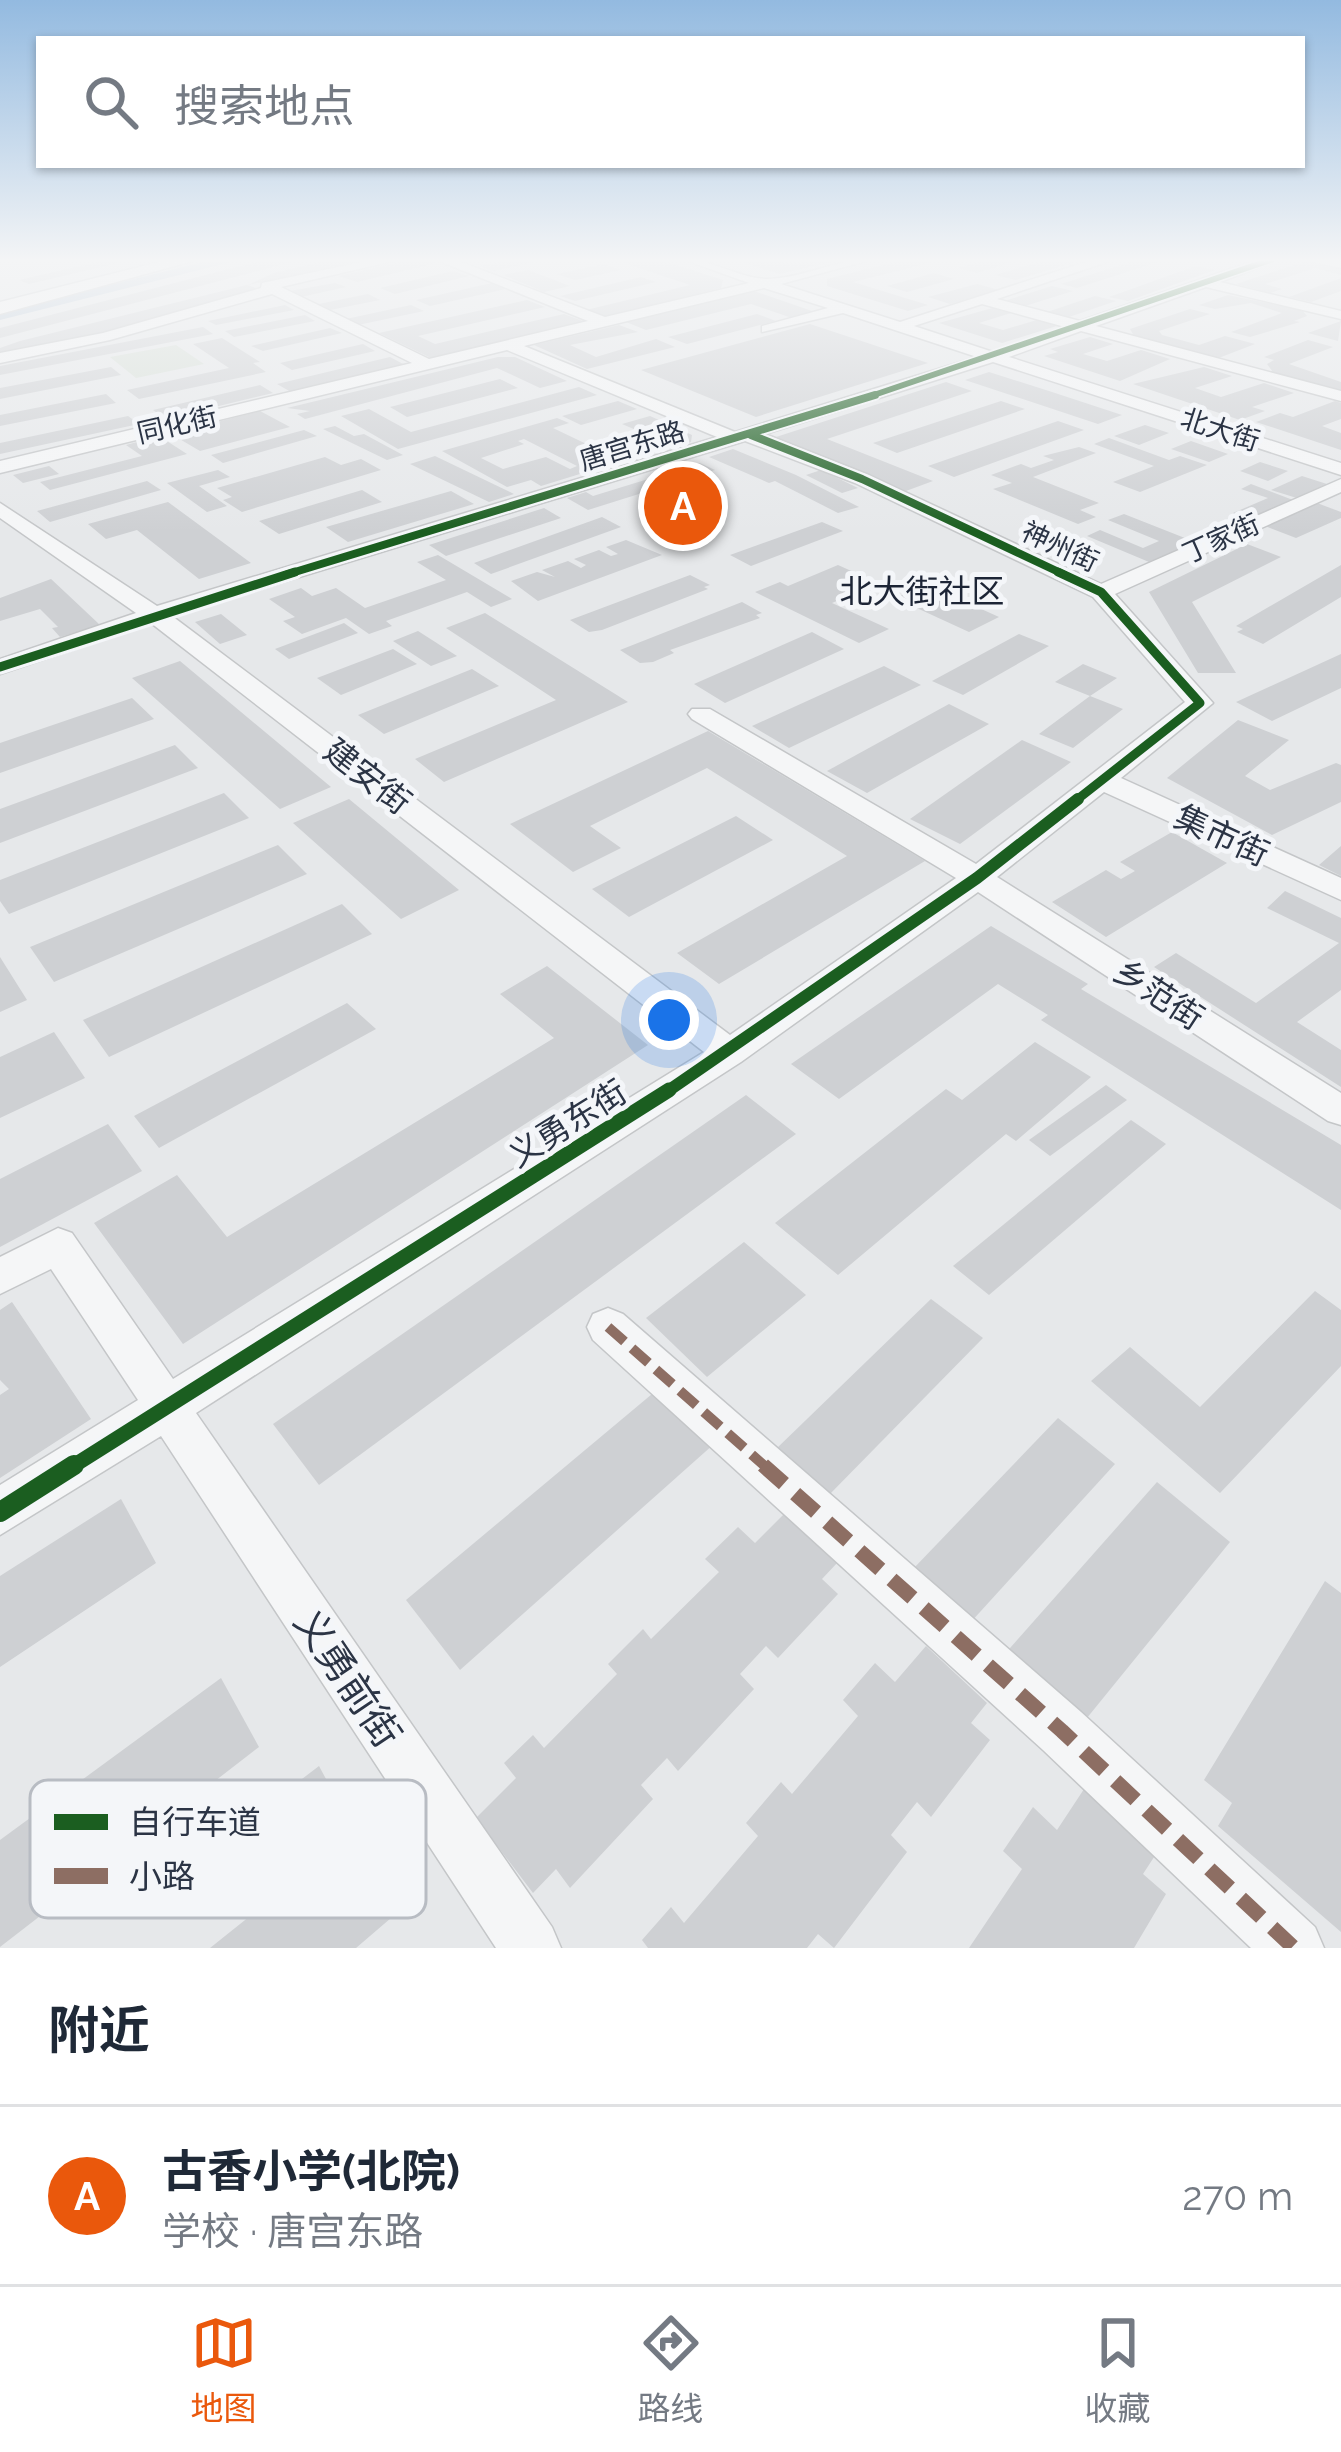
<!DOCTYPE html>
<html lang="zh">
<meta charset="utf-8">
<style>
:root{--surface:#fff;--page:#f6f6f7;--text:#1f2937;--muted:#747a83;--line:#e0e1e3;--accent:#ea580c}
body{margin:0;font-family:Raleway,"Noto Sans SC",sans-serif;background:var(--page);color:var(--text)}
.you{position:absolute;left:669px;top:1020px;width:42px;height:42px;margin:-30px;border:9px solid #fff;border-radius:50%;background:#1a73e8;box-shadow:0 0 0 18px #1a73e833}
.badge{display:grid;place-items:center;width:78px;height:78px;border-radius:50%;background:var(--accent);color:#fff;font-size:39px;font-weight:700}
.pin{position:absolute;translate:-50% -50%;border:6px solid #fff;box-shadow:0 3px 12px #0006}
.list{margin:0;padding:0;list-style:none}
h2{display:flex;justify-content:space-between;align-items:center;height:156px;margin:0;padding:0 48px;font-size:51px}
h2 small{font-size:39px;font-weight:400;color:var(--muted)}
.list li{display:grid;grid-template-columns:78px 1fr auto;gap:36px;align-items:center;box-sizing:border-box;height:180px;padding:0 48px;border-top:3px solid var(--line)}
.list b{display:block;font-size:45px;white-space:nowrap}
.list p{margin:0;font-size:39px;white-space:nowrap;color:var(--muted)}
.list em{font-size:39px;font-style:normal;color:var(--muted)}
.icon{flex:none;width:66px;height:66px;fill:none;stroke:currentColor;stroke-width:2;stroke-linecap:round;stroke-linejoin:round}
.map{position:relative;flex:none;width:1341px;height:1948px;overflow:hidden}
.search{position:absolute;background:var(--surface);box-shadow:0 3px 9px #0004;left:36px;right:36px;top:36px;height:132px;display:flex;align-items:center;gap:30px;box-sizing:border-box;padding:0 42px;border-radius:0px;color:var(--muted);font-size:45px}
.sheet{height:336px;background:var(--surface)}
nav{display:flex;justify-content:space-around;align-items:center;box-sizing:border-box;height:168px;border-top:3px solid var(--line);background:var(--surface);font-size:33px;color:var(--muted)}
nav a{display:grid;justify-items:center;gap:6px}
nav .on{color:var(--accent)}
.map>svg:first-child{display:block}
.green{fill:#d6ded6}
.water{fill:#b4c4d5}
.building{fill:#ced0d3;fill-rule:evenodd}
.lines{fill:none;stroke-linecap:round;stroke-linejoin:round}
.minor-casing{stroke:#c4c6c8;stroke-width:3}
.major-casing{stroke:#c2c5c8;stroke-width:3}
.minor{fill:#f5f6f7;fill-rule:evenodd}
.major{fill:#f8f8f8;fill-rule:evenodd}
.quiet-far1{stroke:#8d6e63;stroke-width:10;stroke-dasharray:22 10;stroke-linecap:butt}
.quiet{stroke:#8d6e63;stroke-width:15;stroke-dasharray:28 15;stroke-linecap:butt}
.cycleway-far5-casing{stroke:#f4f6f9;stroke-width:9}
.cycleway-far4-casing{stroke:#f4f6f9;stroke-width:12}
.cycleway-far3-casing{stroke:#f4f6f9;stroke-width:15}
.cycleway-far2-casing{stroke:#f4f6f9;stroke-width:20}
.cycleway-far1-casing{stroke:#f4f6f9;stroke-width:22}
.cycleway-casing{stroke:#f4f6f9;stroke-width:27}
.cycleway-far5{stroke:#1b5e20;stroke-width:6}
.cycleway-far4{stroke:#1b5e20;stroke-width:8}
.cycleway-far3{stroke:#1b5e20;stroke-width:9}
.cycleway-far2{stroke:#1b5e20;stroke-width:12}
.cycleway-far1{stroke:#1b5e20;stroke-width:15}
.cycleway{stroke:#1b5e20;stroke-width:20}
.labels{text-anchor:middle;stroke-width:10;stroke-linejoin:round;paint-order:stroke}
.far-street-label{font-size:27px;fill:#2b3445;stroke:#f4f6f9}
.far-quarter-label{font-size:33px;fill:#1d2536;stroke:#f4f6f9}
.street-label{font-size:33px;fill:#2b3445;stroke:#f4f6f9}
.near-street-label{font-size:39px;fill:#2b3445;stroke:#f4f6f9}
.key{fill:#f4f6f9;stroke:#b8bcc3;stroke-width:3}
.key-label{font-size:33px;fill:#2b3445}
</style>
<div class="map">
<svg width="1341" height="1948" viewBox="0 0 1341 1948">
<rect width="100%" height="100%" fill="#e6e8ea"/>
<polygon class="green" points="176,345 204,364 136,378 110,357"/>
<polygon class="water" points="215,259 243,259 0,320 0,312"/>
<g class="building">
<polygon points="110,259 127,261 29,284 19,280"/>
<polygon points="268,259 296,261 0,338 0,328"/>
<polygon points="332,259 359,261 248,285 274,273"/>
<polygon points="412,259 437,263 357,282 339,276"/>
<polygon points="514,259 541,261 493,271 480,266"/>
<polygon points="657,259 723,280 721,288 604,317 586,310 690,285 618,261"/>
<polygon points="772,259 784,263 837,261 779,274 736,260"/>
<polygon points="907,259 934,262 853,282 928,305 908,311 827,286 827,279"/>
<polygon points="988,259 1019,260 977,273 958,268"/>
<polygon points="1049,259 1083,260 1016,280 995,275"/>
<polygon points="1140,259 1164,260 1077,288 1061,284"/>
<polygon points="1310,260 1341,267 1341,275 1315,268 1265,284 1282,289 1270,293 1236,284"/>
<polygon points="604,264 621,270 575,280 557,274"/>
<polygon points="1196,266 1215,270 1128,301 1109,297"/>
<polygon points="528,270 570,286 544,292 503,275"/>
<polygon points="453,271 469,276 395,294 380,288"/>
<polygon points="934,273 954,279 907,292 887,286"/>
<polygon points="641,277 656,282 575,301 560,296"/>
<polygon points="1341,278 1341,291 1311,302 1289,297"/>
<polygon points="335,283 346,287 301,297 290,291"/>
<polygon points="492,283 506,289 430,306 416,300"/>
<polygon points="977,284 999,290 950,304 928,297"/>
<polygon points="247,285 262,290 99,335 0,355 0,348 20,341"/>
<polygon points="1052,286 1073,291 1025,306 1004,301"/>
<polygon points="754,291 815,312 792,318 751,304 646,330 626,322"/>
<polygon points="368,294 380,300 330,310 319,304"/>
<polygon points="1228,295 1302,310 1307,316 1294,321 1300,322 1250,337 1231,332 1282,313 1251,303 1215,309 1199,305"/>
<polygon points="1095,296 1116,301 1069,317 1047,312"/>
<polygon points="527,300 545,307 418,336 435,344 564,314 583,321 431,358 379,333"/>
<polygon points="285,305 294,310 216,325 208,321"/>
<polygon points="411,305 424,311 358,325 346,319"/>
<polygon points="996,307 1014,312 979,323 1003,330 1040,319 1060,325 1002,343 939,323"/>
<polygon points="1190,309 1210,314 1159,331 1162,335 1199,345 1225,336 1255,344 1216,359 1134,336 1130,329"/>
<polygon points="757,314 776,321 687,344 668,337"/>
<polygon points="305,315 315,321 234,337 225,331"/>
<polygon points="1341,321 1338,341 1308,333"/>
<polygon points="810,324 928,363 756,417 641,370"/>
<polygon points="619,325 638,332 570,345 596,357 656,339 675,347 587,369 534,345"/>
<polygon points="203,327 213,334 0,375 0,366"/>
<polygon points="330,328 342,333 263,351 251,346"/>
<polygon points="1090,337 1113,344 1083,354 1107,361 1141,350 1170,359 1120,381 1044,356 1058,352 1050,349"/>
<polygon points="222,338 260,362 253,363 266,372 139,399 127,390 229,368 193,344"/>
<polygon points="1308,340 1333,347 1289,364 1341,382 1341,391 1273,372 1267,364 1274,360 1264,357"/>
<polygon points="363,344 375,351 292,370 280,363"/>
<polygon points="390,357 405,365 291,392 277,384"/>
<polygon points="498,357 515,357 567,381 540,388 497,368 305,419 297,414 310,411 287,408"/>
<polygon points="111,367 121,375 0,399 0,388"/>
<polygon points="1204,367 1232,376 1195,388 1221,397 1264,383 1294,393 1252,407 1265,411 1240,420 1133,384"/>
<polygon points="989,372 1052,392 1122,415 1098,424 965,380"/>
<polygon points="500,379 518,388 407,417 390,407"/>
<polygon points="946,382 972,391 827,439 933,481 906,491 776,437"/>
<polygon points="260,385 273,393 165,419 153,410"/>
<polygon points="579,387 597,395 398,449 341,416 369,409 411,432"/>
<polygon points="106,394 116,403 0,426 0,415"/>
<polygon points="618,401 637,409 581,425 562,416"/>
<polygon points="1001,401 1025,409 897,453 873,443"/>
<polygon points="1335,401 1341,403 1341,419 1322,426 1341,433 1341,450 1256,422 1280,413 1293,417"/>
<polygon points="260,411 290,427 200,451 171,434"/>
<polygon points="128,416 139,424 0,454 0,443"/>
<polygon points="650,416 692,435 691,442 658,452 632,440 639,438 628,433 636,430 622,424"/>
<path d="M557 418 569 423 553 428 622 461 541 486 531 480 507 487 442 451ZM524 439 577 466 570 469 546 457 503 469 481 458 524 444 518 441Z"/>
<polygon points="1058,421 1084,430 954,477 928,466"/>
<polygon points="1145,425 1169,433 1139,445 1114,436"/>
<polygon points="335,426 354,436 364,434 403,455 387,460 323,429"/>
<polygon points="304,430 317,436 223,463 211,455"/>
<polygon points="159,436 187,454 50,490 40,482 142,456 126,445"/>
<polygon points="1109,438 1169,460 1180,456 1207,465 1140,492 1113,482 1154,466 1094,444"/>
<polygon points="1191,441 1228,454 1209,462 1171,449"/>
<polygon points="1079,447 1096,453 1033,477 1099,503 1080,510 1096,517 1078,524 993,489 1012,483 991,475 1021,464 1031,468 1054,460 1043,456"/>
<polygon points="733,449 796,475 859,507 838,513 775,481 769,483 709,457"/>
<polygon points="435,456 514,494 489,502 410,464"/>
<polygon points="325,457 341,465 361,459 381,470 242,512 223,500 232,497 217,488"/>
<polygon points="1260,462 1288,471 1268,481 1240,471"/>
<polygon points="700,463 715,470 588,510 567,498 586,492 593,496"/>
<polygon points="49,466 59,474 23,483 13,475"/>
<polygon points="218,470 230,477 199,486 227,506 207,512 167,483"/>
<polygon points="821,470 858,488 842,493 806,475"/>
<polygon points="1302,476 1330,485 1300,499 1271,490"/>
<polygon points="147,481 161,490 50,522 37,511"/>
<polygon points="1251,484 1293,500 1248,519 1233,513 1268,498 1241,489"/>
<polygon points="362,490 382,502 279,534 259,521"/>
<polygon points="451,491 474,504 348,542 326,527"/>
<polygon points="168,502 251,563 199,579 137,530 106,539 88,524"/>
<polygon points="1317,503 1341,512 1341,518 1296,538 1265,526"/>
<polygon points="544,508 561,518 446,556 429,545"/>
<polygon points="1124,514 1195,542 1149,562 1087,536 1100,530 1143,548 1159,541 1108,520"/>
<polygon points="602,517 621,527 491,574 474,563"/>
<polygon points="822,522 843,531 751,566 730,555"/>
<polygon points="626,540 662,555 538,601 511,581 537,572 555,577 542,570 568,561 581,568 586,565 574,559 599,550 611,556 618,554 606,547"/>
<polygon points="1247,544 1281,557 1192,602 1236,673 1198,673 1149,592"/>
<polygon points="438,555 512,599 491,607 467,592 386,621 392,626 369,634 346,618 302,634 283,621 295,617 269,599 301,588 312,596 336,588 365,608 446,580 417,562"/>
<polygon points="838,565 878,583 832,603 889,629 859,643 755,592 780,582 788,586"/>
<polygon points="1341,565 1341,597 1263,644 1237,632 1243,629 1236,626"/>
<polygon points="690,575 710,585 704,587 708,589 602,630 589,632 570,620"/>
<polygon points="51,579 66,593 100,625 60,637 52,628 58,627 40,609 0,621 0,598"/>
<polygon points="926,584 999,617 969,632 895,598"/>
<polygon points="742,602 762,613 756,615 760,618 670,650 674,653 653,662 640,663 620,650"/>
<polygon points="485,613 628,702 444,782 415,759 556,700 446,628"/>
<polygon points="221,614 247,635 220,644 195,622"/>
<polygon points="344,623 358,633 289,659 275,649"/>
<polygon points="418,631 457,656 431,666 393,641"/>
<polygon points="812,632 844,649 725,703 694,684"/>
<polygon points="1019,634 1049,646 963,695 932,681"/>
<polygon points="393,649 417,664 341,695 317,678"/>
<polygon points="1341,654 1341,688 1272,721 1236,702"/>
<polygon points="180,661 331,787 280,809 132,678"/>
<polygon points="1083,664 1117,678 1090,696 1055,682"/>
<polygon points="884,666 921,685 789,748 752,726"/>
<polygon points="472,669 499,686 384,734 358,715"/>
<polygon points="1090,696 1123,709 1073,748 1039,734"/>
<polygon points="132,698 154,719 0,773 0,743"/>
<polygon points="949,704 989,724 867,793 827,771"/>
<polygon points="1238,720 1289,740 1245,776 1270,790 1336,763 1341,765 1341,802 1272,835 1167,778"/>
<polygon points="708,731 925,861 719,984 677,953 847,856 707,768 590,826 621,848 573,872 510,824"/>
<polygon points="1022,740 1071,762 960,844 910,819"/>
<polygon points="175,745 198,768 0,843 0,809"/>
<polygon points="224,793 249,818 9,914 0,901 0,880"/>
<polygon points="349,799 459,890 401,919 293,823"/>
<polygon points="736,816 773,840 629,917 592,889"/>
<polygon points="1172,832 1227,863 1106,937 1052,902 1106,870 1121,879 1135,871 1120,862"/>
<polygon points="278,845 307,874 54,982 30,947"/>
<polygon points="1341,846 1341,876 1319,865"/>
<polygon points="1285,891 1341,918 1341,990 1297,1022 1341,1050 1341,1087 1154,967 1176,953 1256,1003 1339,943 1267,908"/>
<polygon points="342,904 372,934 109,1057 83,1020"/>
<polygon points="991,926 1088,984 1081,989 1341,1145 1341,1210 1041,1020 1048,1015 998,984 839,1099 791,1064"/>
<polygon points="0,957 27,1000 0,1012"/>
<polygon points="547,966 648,1045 183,1344 94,1223 177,1175 227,1237 554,1038 500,994"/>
<polygon points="347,1003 376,1029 159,1148 134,1116"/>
<polygon points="54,1032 85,1078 0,1118 0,1057"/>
<polygon points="1035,1042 1091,1077 1016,1141 1006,1134 838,1275 775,1223 946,1089 962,1100"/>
<polygon points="1106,1085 1127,1100 1050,1156 1029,1140"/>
<polygon points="746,1095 796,1134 319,1485 273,1424"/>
<polygon points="1131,1120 1166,1144 989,1295 953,1266"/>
<polygon points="108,1124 142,1171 0,1247 0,1179"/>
<polygon points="744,1242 806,1295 707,1377 646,1318"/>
<polygon points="1315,1291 1341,1310 1341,1366 1220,1493 1091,1381 1130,1347 1200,1407"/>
<polygon points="931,1299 983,1338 827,1497 775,1450"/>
<polygon points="12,1302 91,1419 0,1478 0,1395 9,1389 0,1380 0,1310"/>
<polygon points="658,1389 714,1444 460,1670 406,1600"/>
<polygon points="1058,1418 1115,1464 970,1623 913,1569"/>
<polygon points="1157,1482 1230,1542 1078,1729 1003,1656"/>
<polygon points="121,1499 156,1563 0,1667 0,1576"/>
<polygon points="786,1512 838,1562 822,1579 838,1594 778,1658 766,1646 740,1674 754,1689 678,1771 667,1758 641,1785 653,1799 570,1888 556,1869 533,1893 476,1818 516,1778 504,1763 533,1735 544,1748 617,1674 608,1664 643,1629 651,1639 719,1572 705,1559 738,1527 755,1543"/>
<polygon points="1325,1581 1341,1593 1341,1932 1218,1826 1232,1803 1204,1780"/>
<polygon points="926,1646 987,1703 971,1723 990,1740 931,1817 917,1802 891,1835 907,1852 834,1948 818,1934 807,1948 648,1948 642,1940 671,1907 684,1923 758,1836 746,1823 781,1782 792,1794 858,1716 843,1700 875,1663 895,1682"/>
<polygon points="221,1678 259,1747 0,1947 0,1840"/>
<polygon points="319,1766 398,1912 356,1948 210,1948 269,1901 235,1830"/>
<polygon points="1086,1786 1158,1851 1143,1874 1166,1894 1134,1948 969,1948 1022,1869 1003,1851 1033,1807 1057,1830"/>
</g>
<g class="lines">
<g class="minor-casing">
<g id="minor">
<path d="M376 259H402L281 287 429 359 588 321 434 259H453L605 317 749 283 682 259C712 259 740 279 768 279 803 278 837 259 874 259L781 284 900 322 1095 259H1116L997 299 1080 321 1260 259H1280L1220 282 1341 311V319L1206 287 1096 326 1341 391V401L1081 331 1009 357 1341 463V475L993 362 765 434 869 475 1101 584 1341 479V492L1115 594 1213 703 1121 778 1341 878V900L1104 792 997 877 1341 1093V1125L1328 1121 978 892 741 1062 196 1413 552 1927 561 1948H496L161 1436 0 1535V1485L138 1400 51 1269 0 1294V1257L58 1228 72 1233 173 1379 704 1052 151 623 0 674V659L136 613 0 518V503L157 606 717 437 507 350 0 473V461L412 363 272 294 110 340 0 363V353L103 333 261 288 262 283ZM764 288 828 308 762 326V332L843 313 977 357 735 432 524 346ZM982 304 1065 327 993 352 914 326ZM745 441 855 483 1093 597 1185 702 976 864 710 709H692L688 714 692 719 956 878 730 1035 172 616Z"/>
<polygon points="1311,259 1341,260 1341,268 1313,262"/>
<polygon points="608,1308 623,1314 1081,1712 1315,1927 1324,1948 1251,1948 1043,1750 593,1340 587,1327 593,1314"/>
</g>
</g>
<g class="major-casing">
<polygon id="major" points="171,259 200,259 0,314 0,302"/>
</g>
<use href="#minor" class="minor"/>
<use href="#major" class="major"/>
<polyline class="quiet-far1" points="608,1327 767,1468"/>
<polyline class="quiet" points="763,1465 1062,1731 1294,1948"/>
<g class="cycleway-far5-casing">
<polyline id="cycleway-far5" points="865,398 1273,259"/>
</g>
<g class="cycleway-far4-casing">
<g id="cycleway-far4">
<polyline points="751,435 862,479 1065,575"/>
<polyline points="285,575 875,395"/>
</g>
</g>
<g class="cycleway-far3-casing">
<g id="cycleway-far3">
<polyline points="1058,572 1101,592 1200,703 1074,802"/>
<polyline points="0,667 295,572"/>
</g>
</g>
<g class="cycleway-far2-casing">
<polyline id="cycleway-far2" points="665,1093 977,878 1078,799"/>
</g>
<g class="cycleway-far1-casing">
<polyline id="cycleway-far1" points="70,1468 669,1090"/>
</g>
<g class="cycleway-casing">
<polyline id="cycleway" points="0,1512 74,1465"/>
</g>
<use href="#cycleway-far5" class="cycleway-far5"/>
<use href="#cycleway-far4" class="cycleway-far4"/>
<use href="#cycleway-far3" class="cycleway-far3"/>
<use href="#cycleway-far2" class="cycleway-far2"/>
<use href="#cycleway-far1" class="cycleway-far1"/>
<use href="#cycleway" class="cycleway"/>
</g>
<linearGradient id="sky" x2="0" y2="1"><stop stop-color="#93bae0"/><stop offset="0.49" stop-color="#f4f5f6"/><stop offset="1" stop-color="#f4f5f6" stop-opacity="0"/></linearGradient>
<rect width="1341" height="532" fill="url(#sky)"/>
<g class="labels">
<g class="far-street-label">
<text transform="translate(177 425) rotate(-13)" y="9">同化街</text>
<text transform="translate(1220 430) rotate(18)" y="9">北大街</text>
<text transform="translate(632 446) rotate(-17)" y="9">唐宫东路</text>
<text transform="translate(1221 539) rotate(-24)" y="9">丁家街</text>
<text transform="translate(1060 547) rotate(25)" y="9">神州街</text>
</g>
<g class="far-quarter-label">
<text x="922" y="603">北大街社区</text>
</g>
<g class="street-label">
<text transform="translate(368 776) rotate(38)" y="12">建安街</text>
<text transform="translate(1222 835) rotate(25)" y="12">集市街</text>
<text transform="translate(1159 994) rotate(33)" y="12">乡范街</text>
<text transform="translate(567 1123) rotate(-32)" y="12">义勇东街</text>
</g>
<g class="near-street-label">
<text transform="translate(348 1678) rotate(56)" y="14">义勇前街</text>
</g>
</g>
<rect x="30" y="1780" width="396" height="138" rx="18" class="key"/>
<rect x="54" y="1814" width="54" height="16" fill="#1b5e20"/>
<rect x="54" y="1868" width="54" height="16" fill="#8d6e63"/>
<g class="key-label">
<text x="129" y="1834">自行车道</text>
<text x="129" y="1888">小路</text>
</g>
</svg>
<div class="you"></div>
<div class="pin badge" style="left:683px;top:506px">A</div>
<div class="search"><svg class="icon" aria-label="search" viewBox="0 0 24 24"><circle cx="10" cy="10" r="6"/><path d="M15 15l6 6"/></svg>搜索地点</div>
</div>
<section class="sheet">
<h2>附近<small></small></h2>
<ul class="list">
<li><span class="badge">A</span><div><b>古香小学(北院)</b><p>学校 · 唐宫东路</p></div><em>270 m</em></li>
</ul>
</section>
<nav>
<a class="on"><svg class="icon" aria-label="map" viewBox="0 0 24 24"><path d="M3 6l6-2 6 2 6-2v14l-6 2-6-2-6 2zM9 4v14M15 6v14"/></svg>地图</a>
<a><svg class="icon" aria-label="directions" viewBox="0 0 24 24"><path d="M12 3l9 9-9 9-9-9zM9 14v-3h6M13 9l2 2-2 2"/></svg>路线</a>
<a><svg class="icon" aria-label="saved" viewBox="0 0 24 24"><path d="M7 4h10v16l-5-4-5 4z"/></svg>收藏</a>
</nav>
